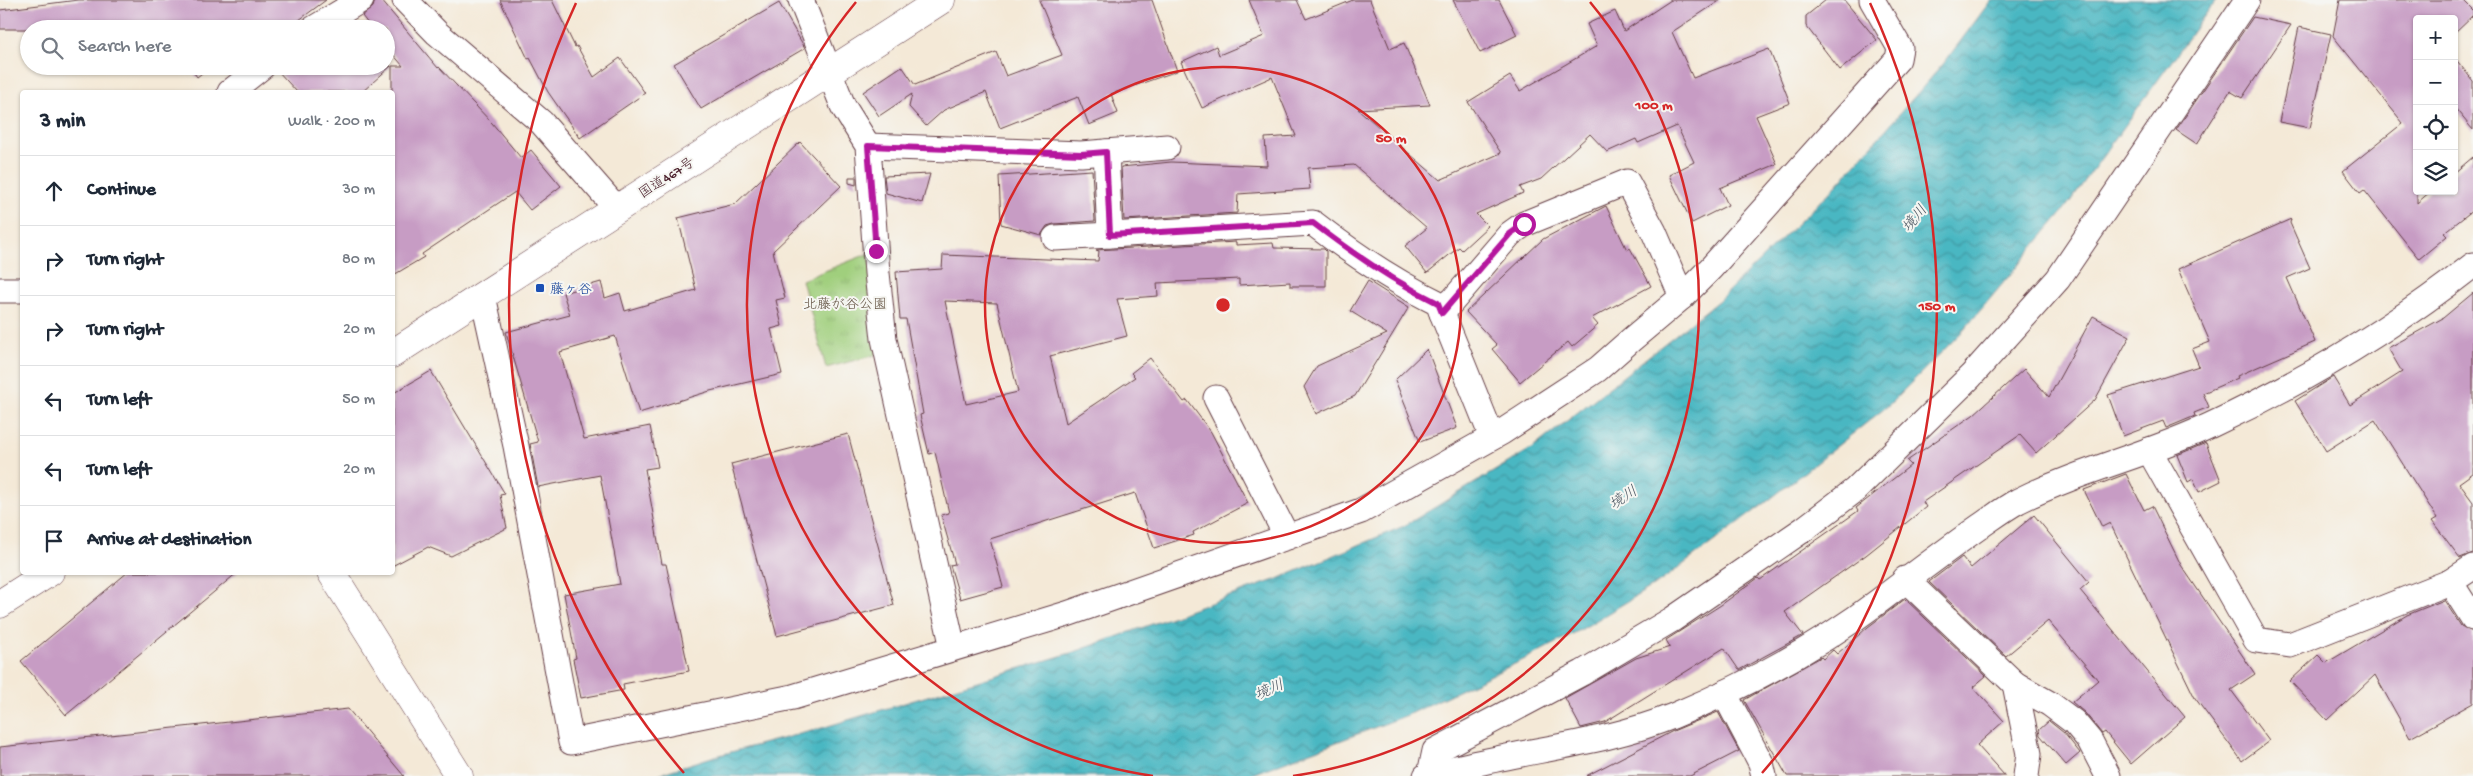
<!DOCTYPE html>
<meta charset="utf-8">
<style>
:root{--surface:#fff;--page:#f6f6f7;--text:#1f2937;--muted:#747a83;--line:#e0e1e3}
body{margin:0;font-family:"Gochi Hand","Klee One",sans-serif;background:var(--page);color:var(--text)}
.controls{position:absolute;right:15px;top:15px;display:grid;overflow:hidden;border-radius:5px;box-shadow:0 1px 4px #0004}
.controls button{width:45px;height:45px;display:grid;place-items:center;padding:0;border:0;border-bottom:1px solid var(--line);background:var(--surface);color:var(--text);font:25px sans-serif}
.stop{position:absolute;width:15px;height:15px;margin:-11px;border:4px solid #b5179e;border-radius:50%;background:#fff}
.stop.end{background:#b5179e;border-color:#fff;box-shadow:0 1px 5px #0008}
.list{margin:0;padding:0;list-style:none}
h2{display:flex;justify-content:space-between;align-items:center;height:65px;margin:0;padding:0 20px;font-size:21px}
h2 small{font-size:16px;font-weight:400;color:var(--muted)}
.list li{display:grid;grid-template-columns:32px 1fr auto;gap:15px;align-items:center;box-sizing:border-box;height:70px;padding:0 20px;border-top:1px solid var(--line)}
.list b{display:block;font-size:19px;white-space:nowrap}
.list em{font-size:16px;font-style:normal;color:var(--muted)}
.icon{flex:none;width:28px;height:28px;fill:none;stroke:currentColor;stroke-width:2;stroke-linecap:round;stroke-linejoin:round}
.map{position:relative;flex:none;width:2473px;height:776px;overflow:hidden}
.search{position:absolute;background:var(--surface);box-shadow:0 1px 4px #0004;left:20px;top:20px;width:375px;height:55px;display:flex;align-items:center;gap:12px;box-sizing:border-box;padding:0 18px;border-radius:28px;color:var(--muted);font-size:19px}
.panel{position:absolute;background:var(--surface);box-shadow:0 1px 4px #0004;left:20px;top:90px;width:375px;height:485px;border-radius:5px}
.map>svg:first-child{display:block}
.park{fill:url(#park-tufts);stroke:#757754}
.water{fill:url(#water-waves);stroke:#4a6b76}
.building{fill:#c79cc4;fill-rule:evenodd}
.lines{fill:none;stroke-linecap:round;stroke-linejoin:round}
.street-casing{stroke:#643d45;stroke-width:27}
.secondary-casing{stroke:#643d45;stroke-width:29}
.highway-casing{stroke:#643d45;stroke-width:29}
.street{stroke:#fff;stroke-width:25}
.secondary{stroke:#fff;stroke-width:28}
.highway{stroke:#fff;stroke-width:28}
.route{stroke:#b5179e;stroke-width:6}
.ring{fill:none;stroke:#d62828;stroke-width:2.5}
.transit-dot{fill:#1a4fb4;stroke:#f6f6f2;stroke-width:2}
.labels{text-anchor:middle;stroke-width:4;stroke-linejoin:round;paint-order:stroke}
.street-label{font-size:14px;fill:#4a1f2b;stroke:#f6f6f2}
.transit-label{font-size:14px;fill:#164399;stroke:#f6f6f2;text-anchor:start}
.park-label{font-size:14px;fill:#645444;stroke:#f6f6f2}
.water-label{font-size:15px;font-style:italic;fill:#4a5460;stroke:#f6f6f2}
.centre{fill:#d62828;stroke:#f6f6f2;stroke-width:2.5}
.ring-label{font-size:15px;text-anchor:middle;font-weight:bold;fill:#d62828;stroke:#f6f6f2;stroke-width:4;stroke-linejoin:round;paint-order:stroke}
</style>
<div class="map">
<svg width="2473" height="776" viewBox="0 0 2473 776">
<defs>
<pattern id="park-tufts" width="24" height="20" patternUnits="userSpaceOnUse" patternTransform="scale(1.25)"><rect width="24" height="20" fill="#a0cf7d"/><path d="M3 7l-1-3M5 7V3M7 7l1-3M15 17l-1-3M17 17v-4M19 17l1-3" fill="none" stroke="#8bb16c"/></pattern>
<pattern id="water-waves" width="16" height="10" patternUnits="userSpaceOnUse" patternTransform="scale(1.25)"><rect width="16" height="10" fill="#49b7c2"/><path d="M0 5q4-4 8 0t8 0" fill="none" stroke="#3f949e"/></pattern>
</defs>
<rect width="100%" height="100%" fill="#f6f6f2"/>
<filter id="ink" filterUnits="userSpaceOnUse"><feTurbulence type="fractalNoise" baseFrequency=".02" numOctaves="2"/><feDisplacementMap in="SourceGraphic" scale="10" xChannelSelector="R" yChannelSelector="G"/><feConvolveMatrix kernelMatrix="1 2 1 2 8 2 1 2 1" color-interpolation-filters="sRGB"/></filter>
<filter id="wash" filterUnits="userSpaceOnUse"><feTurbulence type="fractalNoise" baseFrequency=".0096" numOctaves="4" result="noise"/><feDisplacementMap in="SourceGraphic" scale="20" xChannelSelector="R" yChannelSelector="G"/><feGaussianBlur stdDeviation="1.12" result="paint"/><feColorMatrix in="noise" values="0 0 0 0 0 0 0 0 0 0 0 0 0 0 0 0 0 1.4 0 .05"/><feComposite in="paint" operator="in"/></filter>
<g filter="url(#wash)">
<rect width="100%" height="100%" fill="#f4e9d7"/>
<polygon class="park" points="875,251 886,352 826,368 802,280"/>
<polygon class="water" points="1991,0 2216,0 2061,214 1963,331 1889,405 1764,504 1661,581 1582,629 1525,659 1405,716 1247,776 653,776 712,757 815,730 1077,651 1280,578 1404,526 1534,447 1718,301 1837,185 1944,63"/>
<g id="blocks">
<g class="building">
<polygon points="78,0 326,0 287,29 0,29 0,10"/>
<polygon points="375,0 381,0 438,68 439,67 492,123 521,158 531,150 561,186 530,210 515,192 422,254 424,257 392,276 392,66 403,66 386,46 386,29 372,29 362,16 373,7"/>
<polygon points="500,0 552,0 575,47 577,46 594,77 620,58 645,93 580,138 548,92 530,58 528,59"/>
<polygon points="1039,0 1152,0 1177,71 1111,94 1118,113 1089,125 1078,97 1000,128 986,92 944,110 926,126 909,107 912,94 879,116 863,92 902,66 915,85 996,52 1006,76 1062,55"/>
<polygon points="1249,0 1297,0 1306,19 1353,0 1370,0 1390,49 1404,43 1430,105 1358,109 1440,180 1501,153 1468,102 1510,76 1520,91 1597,46 1587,24 1615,11 1624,31 1671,0 1721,0 1672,32 1693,78 1769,49 1790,103 1756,116 1777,164 1720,188 1728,205 1692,223 1669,175 1694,162 1677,126 1638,143 1636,139 1607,152 1590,134 1541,179 1520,187 1523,193 1476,214 1488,226 1462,250 1459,247 1427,273 1405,246 1427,228 1354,165 1308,168 1310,189 1238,194 1237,213 1124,220 1121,167 1171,162 1267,166 1265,138 1296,136 1272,77 1202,108 1181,62 1216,46 1219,55 1264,36"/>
<polygon points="1453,0 1499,0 1517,35 1480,53"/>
<polygon points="1826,0 1844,0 1877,40 1840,70 1806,26 1806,16"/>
<polygon points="2340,0 2463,0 2473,10 2473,15 2454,33 2454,19 2417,19 2417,203 2431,191 2454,191 2454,173 2473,157 2473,210 2444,233 2447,236 2419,259 2364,190 2360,193 2343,171 2403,123 2333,36"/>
<polygon points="779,3 805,48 701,109 674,64"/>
<polygon points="2253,17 2291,25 2242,98 2230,91 2197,144 2176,130"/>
<polygon points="2299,27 2331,34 2310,128 2279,122"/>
<polygon points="2454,57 2473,81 2473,130 2454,107"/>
<polygon points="189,66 211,66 197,77"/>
<polygon points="277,66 391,66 362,92 297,92 277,70"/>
<polygon points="800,142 841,186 773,251 785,298 776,300 782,326 771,329 782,374 710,391 639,413 615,336 560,352 584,439 650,426 658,467 645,469 662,564 666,564 689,671 623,684 624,690 581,698 573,659 576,658 564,594 620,584 600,475 538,487 530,444 538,442 506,332 570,315 563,293 601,282 605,298 620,293 625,311 696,290 678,218 735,204"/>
<polygon points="1092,170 1095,221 1054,224 1047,226 1041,235 1001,224 999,176"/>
<polygon points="930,174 922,203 886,193 884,176"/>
<polygon points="849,177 856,177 856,185 849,183"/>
<polygon points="1606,206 1627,250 1630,248 1651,286 1592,318 1598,325 1572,347 1568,342 1520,382 1492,349 1497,345 1466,312 1543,239"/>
<polygon points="2291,219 2290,223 2310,268 2287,278 2315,342 2237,376 2238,378 2203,393 2209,407 2194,413 2195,416 2166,428 2163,421 2123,436 2108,395 2199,366 2192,349 2210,342 2178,269"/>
<path d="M1236 242V245L1273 243 1274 248 1324 249 1326 251V286H1290V282L1239 285V279L1157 283 1158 296 1117 299 1127 336 1050 356 1066 423 1135 377 1131 373 1150 358 1184 402 1187 400 1211 432 1248 503 1193 532 1194 535 1154 548 1135 493 990 539 1003 587 960 599 950 565 955 564 941 515 949 513 935 452 929 454 920 415 923 414 906 319H900L896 272 942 269 943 255 1098 261 1099 251 1096 250ZM945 301 997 303 1018 392 966 404Z"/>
<polygon points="1368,281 1409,307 1355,396 1316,414 1304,387 1317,366 1387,334 1350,311"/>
<polygon points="2473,293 2473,473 2459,483 2473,502 2473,553 2460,558 2432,521 2437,518 2375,420 2326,451 2295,401 2333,377 2350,405 2402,372 2388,348 2443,318"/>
<polygon points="2093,316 2130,336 2095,400 2036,453 2020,435 1923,502 1926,507 1866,555 1785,612 1803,635 1798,638 1739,670 1724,648 1605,722 1581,728 1565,698 1636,658 1670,647 1666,640 1721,605 1758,578 1760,580 1858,511 1856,508 1911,465 1907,461 1973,415 2024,369 2049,397"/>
<polygon points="1427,349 1457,428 1420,442 1395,380"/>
<polygon points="431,371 505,494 500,495 507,528 451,556 428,547 392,566 392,394"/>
<polygon points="848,434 894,605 777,636 731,464"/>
<polygon points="2206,443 2221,481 2199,492 2193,479 2188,482 2177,455"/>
<polygon points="2126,474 2144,510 2152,506 2181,565 2255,674 2231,690 2269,741 2242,761 2195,698 2110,523 2102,527 2084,490"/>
<polygon points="2034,515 2089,582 2080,590 2185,717 2131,764 2105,732 2102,734 2085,713 2072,702 2098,680 2048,621 2006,656 1929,582 1962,557 1971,568"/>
<polygon points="128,572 238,572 66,715 21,661"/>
<polygon points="1905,599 1986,676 1973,687 2004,721 1977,745 2005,776 1787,776 1744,700 1821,657 1823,659 1833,650 1837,654 1868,627"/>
<polygon points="2444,600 2461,626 2473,632 2473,703 2410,738 2375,675 2327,720 2290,681 2318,655 2326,663 2407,615"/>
<polygon points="348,709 404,776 0,776 0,747"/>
<polygon points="1718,712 1739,751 1690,776 1586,776 1673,731"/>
<polygon points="2049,721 2064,733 2080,753 2066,765 2040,735 2039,730"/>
</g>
</g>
</g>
<g filter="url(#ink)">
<use href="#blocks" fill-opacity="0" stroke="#643d45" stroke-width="1"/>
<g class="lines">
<g class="street-casing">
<g id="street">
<polyline points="405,0 437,33 541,122 617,209"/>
<polyline points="801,0 843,106 868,146 877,273 884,339 953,648"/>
<polyline points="313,29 361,0"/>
<polyline points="230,92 263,66"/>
<polyline points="868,146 1081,154 1167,147"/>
<path d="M1106 152 1110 235 1313 223C1353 254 1393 281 1438 303L1492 437"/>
<polyline points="1055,238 1110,235"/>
<polyline points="0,290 22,290"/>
<polyline points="483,296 516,446 571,742 793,697 1067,614 1361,511 1502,432 1598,369 1632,339 1682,297 1711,268 1898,59 1900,48 1872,0"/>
<polyline points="1442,313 1510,234 1524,224 1627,182 1654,232 1682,297"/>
<polyline points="1216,398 1287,537"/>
<polyline points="2149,450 2256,640 2290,645 2450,582 2473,567"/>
<polyline points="1905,579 2015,684 2050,704 2074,722 2090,741 2108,776"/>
<polyline points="2450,582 2473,618"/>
<polyline points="2015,684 2029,754 2026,776"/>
<polyline points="1724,693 1761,763 1764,776"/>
<polyline points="1430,774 1435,751 1582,673 1673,619 1804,529 1855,490 1971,376 2058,279 2247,0"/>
<path d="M1426 776C1443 770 1461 767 1478 763 1543 748 1611 741 1673 716 1745 686 1817 648 1879 601 1912 576 1945 551 1979 527 1992 518 2005 508 2018 501 2080 470 2148 455 2211 425 2303 382 2393 328 2473 265"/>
</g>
</g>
<g class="secondary-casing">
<polyline id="secondary" points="331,572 459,776"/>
</g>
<g class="highway-casing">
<g id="highway">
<polyline points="392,354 941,0"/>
<polyline points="0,604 50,572"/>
</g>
</g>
<use href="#street" class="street"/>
<use href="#secondary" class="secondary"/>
<use href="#highway" class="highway"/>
</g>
</g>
<g class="lines" filter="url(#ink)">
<path class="route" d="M876 251 868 146 1081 154 1106 152 1110 235 1313 223C1353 254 1393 281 1438 303L1442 313 1510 234 1524 224"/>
</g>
<g class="ring">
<circle cx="1223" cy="305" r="238"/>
<path d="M1153 776A476 476 0 0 1 856 2M1590 2A476 476 0 0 1 1293 776"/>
<path d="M684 773A714 714 0 0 1 576 3M1870 3A714 714 0 0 1 1762 773"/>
</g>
<rect class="transit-dot" x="535" y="283" width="10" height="10" rx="2.5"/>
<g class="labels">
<g class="street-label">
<text transform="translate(666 177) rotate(-33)" y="5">国道467号</text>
</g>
<g class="transit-label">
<text x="550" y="293">藤ヶ谷</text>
</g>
<g class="park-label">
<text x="845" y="308">北藤が谷公園</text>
</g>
<g class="water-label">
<text transform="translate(1914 218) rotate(-51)" y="5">境川</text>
<text transform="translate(1623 497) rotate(-34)" y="5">境川</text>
<text transform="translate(1269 689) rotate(-23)" y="5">境川</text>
</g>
</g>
<circle cx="1223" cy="305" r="8" class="centre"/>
<g class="ring-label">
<text x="1654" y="109">100 m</text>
<text x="1391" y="142">50 m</text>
<text x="1937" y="310">150 m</text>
</g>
</svg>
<div class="controls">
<button>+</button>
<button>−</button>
<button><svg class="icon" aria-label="locate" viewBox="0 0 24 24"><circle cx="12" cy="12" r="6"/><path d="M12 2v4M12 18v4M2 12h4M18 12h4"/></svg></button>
<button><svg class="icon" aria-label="layers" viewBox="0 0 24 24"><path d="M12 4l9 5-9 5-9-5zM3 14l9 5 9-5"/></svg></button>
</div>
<div class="stop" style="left:1524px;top:224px"></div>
<div class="stop end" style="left:876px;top:251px"></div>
<div class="search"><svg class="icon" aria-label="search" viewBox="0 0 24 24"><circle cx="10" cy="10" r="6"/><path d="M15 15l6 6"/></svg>Search here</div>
<section class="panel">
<h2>3 min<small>Walk · 200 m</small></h2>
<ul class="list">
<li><svg class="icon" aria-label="ahead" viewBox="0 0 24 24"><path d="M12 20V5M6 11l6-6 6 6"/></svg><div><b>Continue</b></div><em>30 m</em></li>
<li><svg class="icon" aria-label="right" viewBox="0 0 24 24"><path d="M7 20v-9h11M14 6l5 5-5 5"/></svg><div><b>Turn right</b></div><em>80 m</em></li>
<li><svg class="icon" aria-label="right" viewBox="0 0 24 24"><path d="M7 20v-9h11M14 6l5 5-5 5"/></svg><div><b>Turn right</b></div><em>20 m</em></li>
<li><svg class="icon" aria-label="left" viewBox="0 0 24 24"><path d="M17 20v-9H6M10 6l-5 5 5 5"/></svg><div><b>Turn left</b></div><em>50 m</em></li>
<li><svg class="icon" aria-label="left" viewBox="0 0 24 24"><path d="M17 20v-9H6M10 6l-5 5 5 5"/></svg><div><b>Turn left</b></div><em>20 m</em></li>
<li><svg class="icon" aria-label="arrive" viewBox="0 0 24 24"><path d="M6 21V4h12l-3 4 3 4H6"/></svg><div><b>Arrive at destination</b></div></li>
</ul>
</section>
</div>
